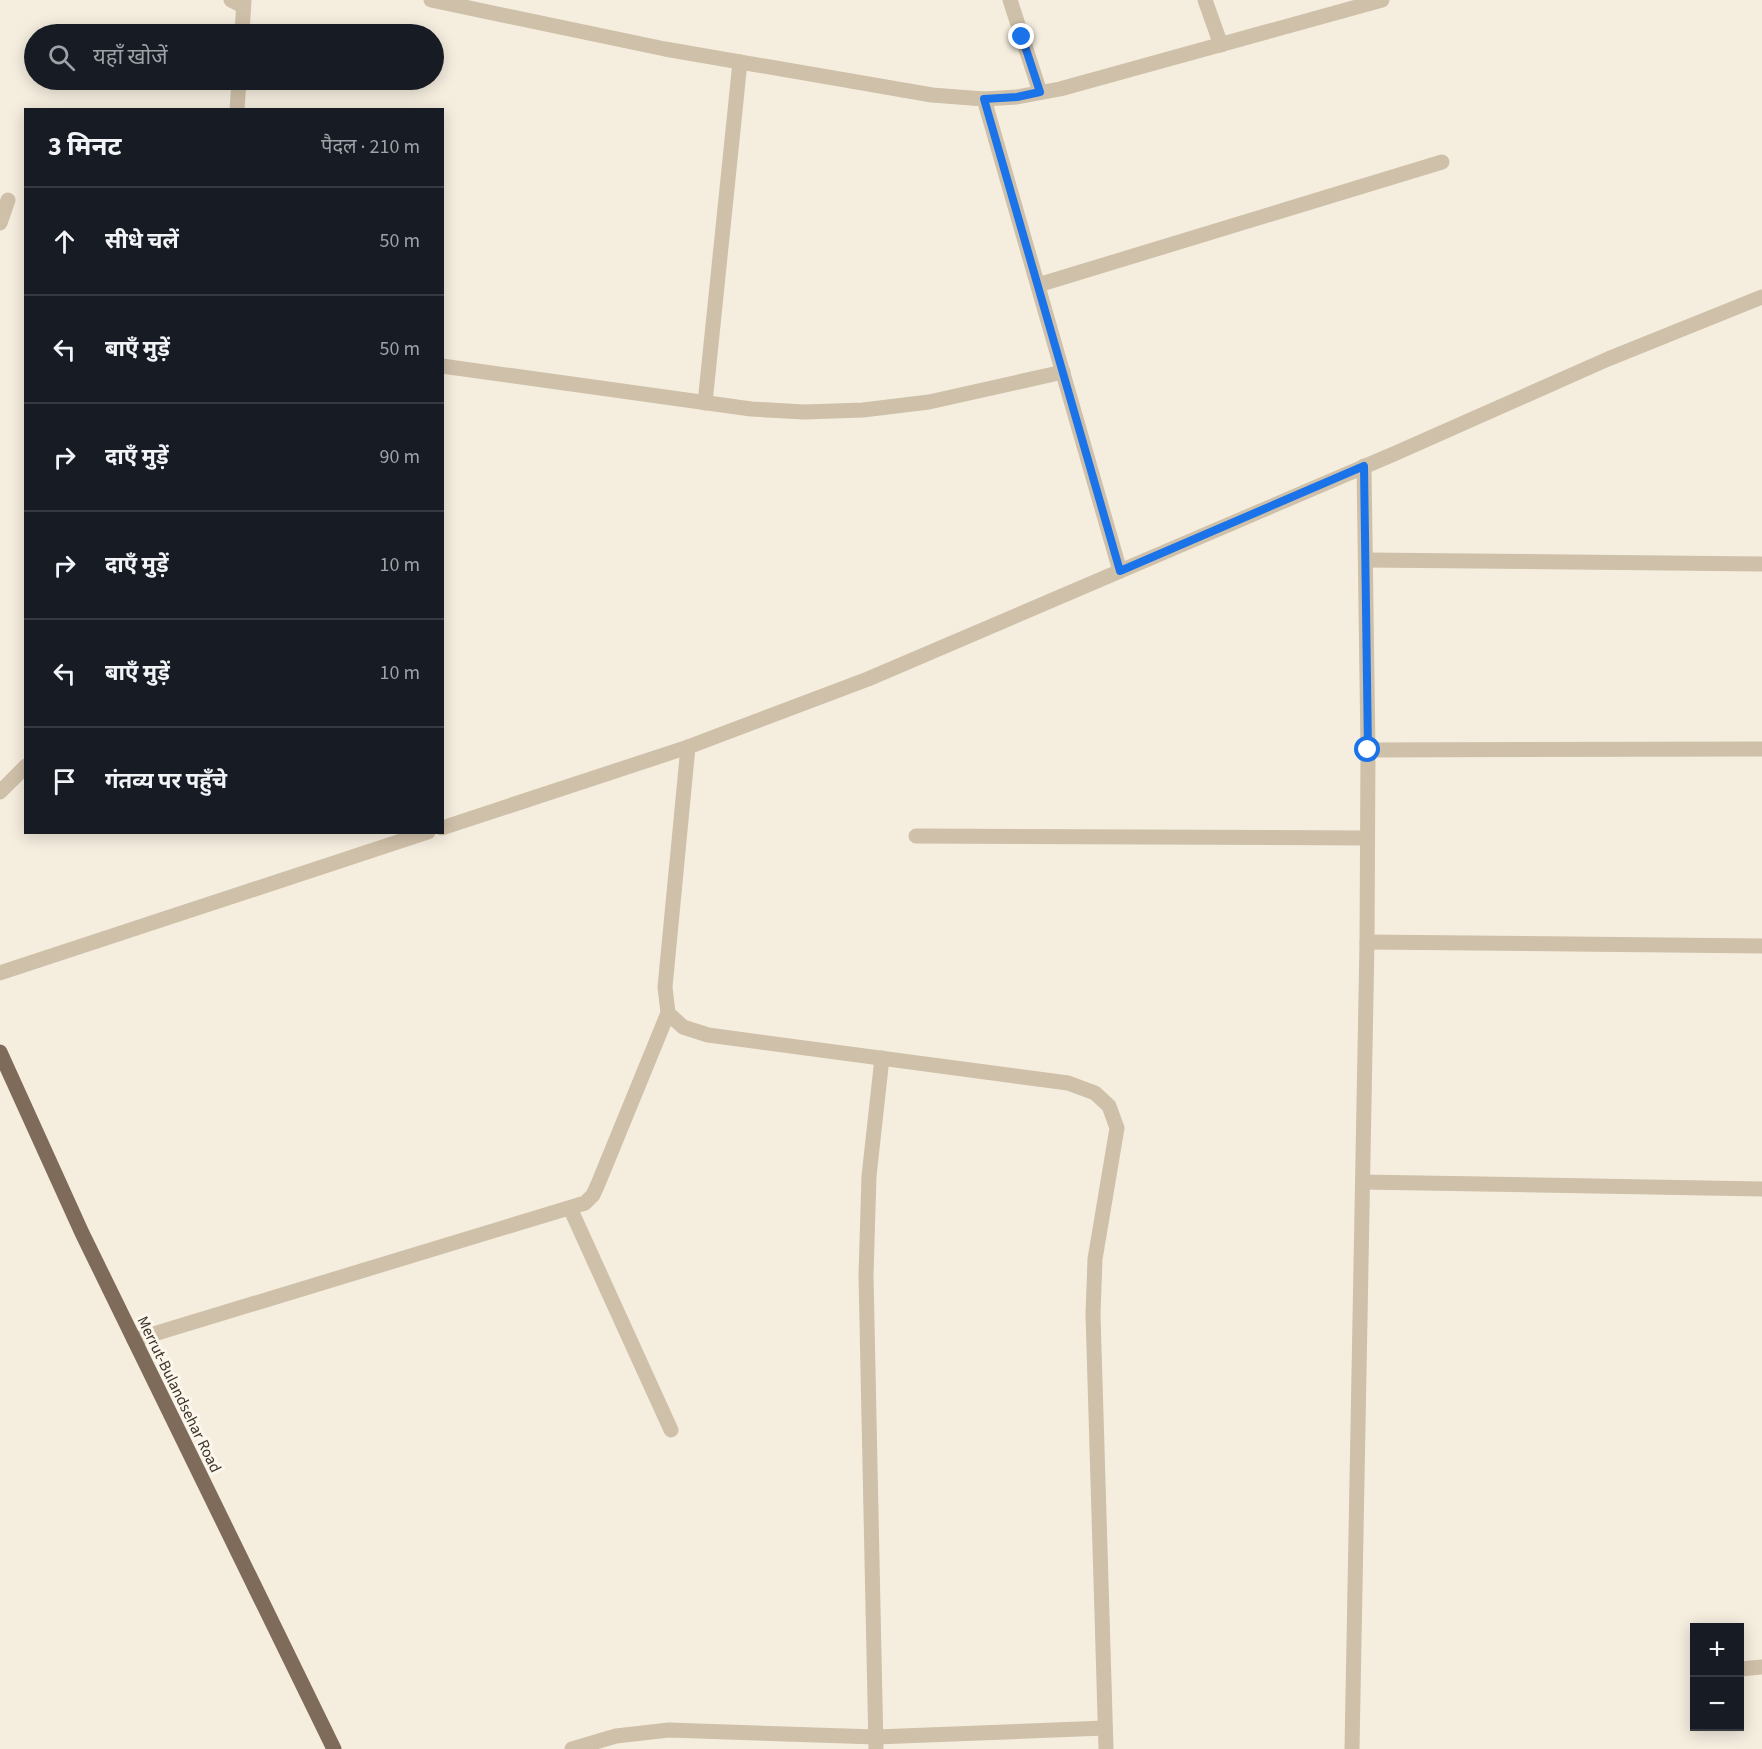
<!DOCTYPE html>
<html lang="hi">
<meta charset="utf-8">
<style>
:root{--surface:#171b24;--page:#242831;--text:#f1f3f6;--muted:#9ea1a6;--line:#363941}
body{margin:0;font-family:"Source Sans 3","Noto Sans Devanagari",sans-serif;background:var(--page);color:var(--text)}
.controls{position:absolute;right:18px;bottom:18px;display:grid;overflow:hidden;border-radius:0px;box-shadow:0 3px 15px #0003}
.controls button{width:54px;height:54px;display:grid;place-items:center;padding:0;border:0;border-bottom:2px solid var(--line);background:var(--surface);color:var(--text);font:30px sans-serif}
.stop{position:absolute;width:18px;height:18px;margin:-14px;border:4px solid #1a73e8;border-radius:50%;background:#fff}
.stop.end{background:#1a73e8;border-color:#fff;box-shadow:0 2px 6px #0008}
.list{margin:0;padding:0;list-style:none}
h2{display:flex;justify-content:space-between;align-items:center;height:78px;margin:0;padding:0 24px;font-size:26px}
h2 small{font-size:20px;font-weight:400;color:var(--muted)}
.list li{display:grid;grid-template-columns:39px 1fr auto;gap:18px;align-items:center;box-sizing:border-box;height:108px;padding:0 24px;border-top:2px solid var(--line)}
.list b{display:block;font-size:22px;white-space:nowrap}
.list em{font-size:20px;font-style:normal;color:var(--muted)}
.icon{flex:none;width:33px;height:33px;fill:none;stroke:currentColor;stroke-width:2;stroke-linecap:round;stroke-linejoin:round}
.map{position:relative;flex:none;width:1762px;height:1749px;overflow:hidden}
.search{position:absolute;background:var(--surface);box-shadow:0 3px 15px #0003;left:24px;top:24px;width:420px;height:66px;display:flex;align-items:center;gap:15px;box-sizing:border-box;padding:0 21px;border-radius:33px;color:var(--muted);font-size:22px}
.panel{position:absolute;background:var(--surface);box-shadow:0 3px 15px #0003;left:24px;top:108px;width:420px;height:726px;border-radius:0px}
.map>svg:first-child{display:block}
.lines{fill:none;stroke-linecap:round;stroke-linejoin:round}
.service{stroke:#cfc0a9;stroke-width:15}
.minor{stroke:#cfc0a9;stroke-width:15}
.tertiary{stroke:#cfc0a9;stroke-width:15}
.primary{stroke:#7f6b59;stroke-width:15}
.route{stroke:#1a73e8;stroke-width:8}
.labels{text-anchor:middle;stroke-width:6;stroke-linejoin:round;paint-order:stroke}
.street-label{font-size:16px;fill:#3c3229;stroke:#fcf7ec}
</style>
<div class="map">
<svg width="1762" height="1749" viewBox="0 0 1762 1749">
<rect width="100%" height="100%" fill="#f5eedf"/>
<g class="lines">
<g class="service">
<polyline points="570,1208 671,1430"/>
<polyline points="134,1340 585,1203 593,1195 598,1184 668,1013"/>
</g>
<g class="minor">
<polyline points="231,0 243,6"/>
<polyline points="431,0 665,49 932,95 984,99 1017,97 1060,89 1382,0"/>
<polyline points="1010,0 1040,92"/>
<polyline points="1205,0 1221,45"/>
<polyline points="984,99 1120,571"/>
<polyline points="0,223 8,200"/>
<polyline points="1038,285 1442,162"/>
<polyline points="442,366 751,409 804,412 863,410 929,402 1063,372"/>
<polyline points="705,403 740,62"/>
<polyline points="1366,560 1762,564"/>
<polyline points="688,747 665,987 668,1013 683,1027 708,1035 1068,1083 1095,1093 1109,1106 1117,1128 1095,1259 1093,1314 1106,1749"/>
<polyline points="1368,750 1762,749"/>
<polyline points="442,828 688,747 868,679 1396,453 1608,359 1762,297"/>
<polyline points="916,836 1367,838"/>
<polyline points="1367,942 1762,946"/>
<polyline points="0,973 428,832"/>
<polyline points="1363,1182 1762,1189"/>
<polyline points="1740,1669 1762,1667"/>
<polyline points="572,1749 616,1736 669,1730 876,1737 1105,1728"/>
<polyline points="876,1749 866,1275 869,1176 882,1058"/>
<polyline points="1352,1749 1367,942 1368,750 1364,466"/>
</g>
<g class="tertiary">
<polyline points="242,34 244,0"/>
<polyline points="237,110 239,80"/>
<polyline points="0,792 26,766"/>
</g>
<polyline class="primary" points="0,1052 82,1233 334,1749"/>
</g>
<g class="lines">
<polyline class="route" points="1022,37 1040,92 1017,97 984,99 1120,571 1364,466 1368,750"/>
</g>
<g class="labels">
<g class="street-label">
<text transform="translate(180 1394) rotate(64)" y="6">Merrut-Bulandsehar Road</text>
</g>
</g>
</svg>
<div class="controls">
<button>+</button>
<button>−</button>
</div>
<div class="stop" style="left:1368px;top:750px"></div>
<div class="stop end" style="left:1022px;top:37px"></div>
<div class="search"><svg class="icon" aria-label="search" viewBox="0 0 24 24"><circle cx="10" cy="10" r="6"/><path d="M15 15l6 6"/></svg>यहाँ खोजें</div>
<section class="panel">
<h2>3 मिनट<small>पैदल · 210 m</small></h2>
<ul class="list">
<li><svg class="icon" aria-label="ahead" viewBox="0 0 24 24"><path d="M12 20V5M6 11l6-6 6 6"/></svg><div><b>सीधे चलें</b></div><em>50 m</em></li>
<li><svg class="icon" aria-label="left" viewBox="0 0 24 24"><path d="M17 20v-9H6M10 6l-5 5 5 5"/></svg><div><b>बाएँ मुड़ें</b></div><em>50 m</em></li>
<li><svg class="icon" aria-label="right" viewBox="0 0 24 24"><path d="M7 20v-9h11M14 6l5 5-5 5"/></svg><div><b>दाएँ मुड़ें</b></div><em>90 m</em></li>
<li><svg class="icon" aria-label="right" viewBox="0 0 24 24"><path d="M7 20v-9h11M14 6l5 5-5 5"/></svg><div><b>दाएँ मुड़ें</b></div><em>10 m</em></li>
<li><svg class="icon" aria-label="left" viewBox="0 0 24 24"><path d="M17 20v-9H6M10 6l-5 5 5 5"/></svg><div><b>बाएँ मुड़ें</b></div><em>10 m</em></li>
<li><svg class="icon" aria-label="arrive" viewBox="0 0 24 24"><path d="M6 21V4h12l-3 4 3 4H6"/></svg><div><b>गंतव्य पर पहुँचे</b></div></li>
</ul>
</section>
</div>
